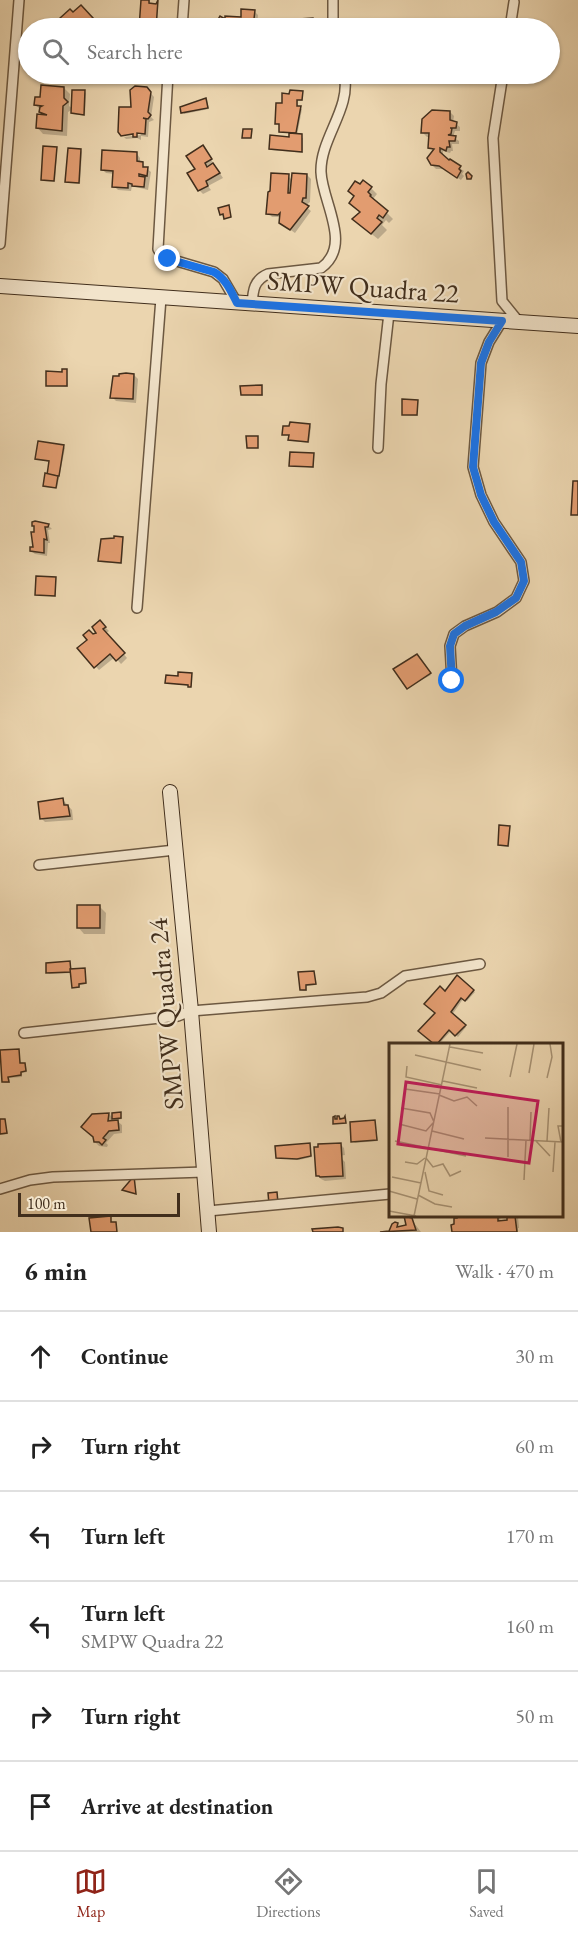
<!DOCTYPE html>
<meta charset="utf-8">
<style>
:root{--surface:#fff;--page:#f2f2f2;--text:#222;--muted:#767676;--line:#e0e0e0;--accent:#8f2418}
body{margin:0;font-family:"EB Garamond",serif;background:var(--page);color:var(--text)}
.scale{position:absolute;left:18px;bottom:15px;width:162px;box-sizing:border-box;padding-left:6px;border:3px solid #412e1c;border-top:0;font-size:16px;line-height:21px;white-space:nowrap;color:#412e1c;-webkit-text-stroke:4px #f2e4cb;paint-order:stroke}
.stop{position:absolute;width:18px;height:18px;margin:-14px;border:4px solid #1a73e8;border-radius:50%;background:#fff}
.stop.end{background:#1a73e8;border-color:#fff;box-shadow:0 2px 6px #0008}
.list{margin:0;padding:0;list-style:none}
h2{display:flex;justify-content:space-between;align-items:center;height:78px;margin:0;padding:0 24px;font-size:26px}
h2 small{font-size:20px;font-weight:400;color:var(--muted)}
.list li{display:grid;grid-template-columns:39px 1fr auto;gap:18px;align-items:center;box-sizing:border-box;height:90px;padding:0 24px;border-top:2px solid var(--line)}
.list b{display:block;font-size:22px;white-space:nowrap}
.list p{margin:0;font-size:20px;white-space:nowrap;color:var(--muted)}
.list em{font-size:20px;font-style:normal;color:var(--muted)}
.icon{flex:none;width:33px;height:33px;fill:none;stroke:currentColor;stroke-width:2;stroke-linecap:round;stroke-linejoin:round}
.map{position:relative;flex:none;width:578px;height:1232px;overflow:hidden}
.search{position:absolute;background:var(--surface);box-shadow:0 2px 4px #0004;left:18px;right:18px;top:18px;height:66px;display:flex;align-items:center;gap:15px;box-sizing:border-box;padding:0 21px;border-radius:33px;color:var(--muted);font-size:22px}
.sheet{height:618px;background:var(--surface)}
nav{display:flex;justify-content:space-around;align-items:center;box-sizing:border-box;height:84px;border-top:2px solid var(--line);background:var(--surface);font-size:16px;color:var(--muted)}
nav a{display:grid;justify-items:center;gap:3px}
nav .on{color:var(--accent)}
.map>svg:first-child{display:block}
.shadow{fill:#0003;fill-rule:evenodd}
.building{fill:#e29c70;stroke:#412e1c;stroke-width:1.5}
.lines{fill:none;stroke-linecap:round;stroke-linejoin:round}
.street-casing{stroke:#6c5841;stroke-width:12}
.secondary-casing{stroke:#412e1c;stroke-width:16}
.street{stroke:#f2e4cb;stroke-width:9}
.secondary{stroke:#f2e4cb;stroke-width:14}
.route{stroke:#1a73e8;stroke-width:8}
.labels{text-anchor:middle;stroke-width:4.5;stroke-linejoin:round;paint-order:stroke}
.street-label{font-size:27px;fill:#412e1c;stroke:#f2e4cb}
.inset-road{fill:none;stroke:#a79274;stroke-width:1.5}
.view{fill:#c2185b;fill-opacity:0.15;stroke:#c2185b;stroke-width:3}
.inset-edge{fill:none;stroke:#412e1c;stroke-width:3}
</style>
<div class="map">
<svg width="578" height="1232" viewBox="0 0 578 1232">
<rect width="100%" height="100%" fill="#ebd5af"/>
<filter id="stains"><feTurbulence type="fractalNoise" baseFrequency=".00333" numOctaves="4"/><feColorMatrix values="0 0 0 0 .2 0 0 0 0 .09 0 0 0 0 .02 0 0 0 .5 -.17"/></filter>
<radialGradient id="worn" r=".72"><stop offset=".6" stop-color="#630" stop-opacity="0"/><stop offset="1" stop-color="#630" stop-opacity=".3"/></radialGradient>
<g class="shadow">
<polygon points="142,0 150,0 150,5 158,7 157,28 140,28"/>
<polygon points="81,7 93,21 84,28 51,28 70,11 73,14"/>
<polygon points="254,11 258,15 257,28 214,28 221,18 226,22 242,19"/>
<polygon points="312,19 316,23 317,28 286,28 286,21"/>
<polygon points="287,74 323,74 324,76 291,79"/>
<polygon points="64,88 70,94 69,106 73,109 85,92 86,93 85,116 74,114 73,109 68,112 67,136 43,134 37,127 46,117 36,105 41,99"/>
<polygon points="147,89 154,97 151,117 154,120 149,122 148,137 141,136 141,140 137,138 126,139 124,137 141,135 132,109"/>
<polygon points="302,92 303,101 298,100 298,108 302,109 297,136 303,138 303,153 272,150 270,149 290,138 290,133 282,133 281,125 277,123 283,105"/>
<polygon points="207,101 209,109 184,114 183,112"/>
<polygon points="450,112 454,116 453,122 460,127 460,131 455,131 453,137 459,141 459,144 452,144 453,151 451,151 450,153 443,151 443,157 464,171 462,174 464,176 461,180 444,169 436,169 432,165 434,151 430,147 430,137 427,137 423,133"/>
<polygon points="203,147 223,178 208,186 211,190 203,194 199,190 197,169"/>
<polygon points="56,148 57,150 55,182 44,181 43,180"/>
<polygon points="81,150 82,152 80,184 69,183 67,181"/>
<path d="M137 154 140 158V163L151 172 148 190 132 186 131 191 118 190 114 186 115 174 106 173 102 169ZM137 173H143L137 181Z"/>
<polygon points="272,175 288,176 293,181 307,175 311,179 310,202 305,206 311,211 295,233 285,226 281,217 272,217 268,213 283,191 270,190"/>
<polygon points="371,188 377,194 373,199 393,219 389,223 386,220 382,225 387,230 378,239 360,225 360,211 351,203"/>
<polygon points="66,370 68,387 48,385 63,373"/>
<polygon points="134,375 138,379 136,403 116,401 112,397"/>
<polygon points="261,386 263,396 242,394"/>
<polygon points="417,401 418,416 405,415 403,414"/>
<polygon points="310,425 311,427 309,443 292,441 290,436 284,434"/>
<polygon points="63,446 65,448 57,488 46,487 45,485 50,462 37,459"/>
<polygon points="314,455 314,468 290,465"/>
<polygon points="33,525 48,525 52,529 48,530 50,543 48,543 47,556 35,554 31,551 35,548 36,528"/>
<polygon points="122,538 123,540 122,564 101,562 100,561"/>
<polygon points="56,578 56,597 36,594"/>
<polygon points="100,622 109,631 106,633 127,658 121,664 115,657 99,670 79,649 98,634"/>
<polygon points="418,657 431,675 406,688 402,683"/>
<polygon points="191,675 192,686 167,683 179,677"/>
<polygon points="63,800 72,810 73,820 45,822 41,818"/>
<polygon points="509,828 510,829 509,847 501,846 499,845"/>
<polygon points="100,907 106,913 105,934 84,934 78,927"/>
<polygon points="70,963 72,971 86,971 86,984 80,985 80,988 75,988 72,973 49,974 48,973"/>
<polygon points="314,973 316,985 306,986 307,991 303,991 301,990"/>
<polygon points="457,977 475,992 467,1001 463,999 452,1015 466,1027 458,1037 451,1031 439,1044 436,1044 420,1031 437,1013 446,993"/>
<polygon points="18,1050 21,1064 26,1066 27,1072 22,1073 22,1077 9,1078 10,1083 5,1083 3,1082"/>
<polygon points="120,1113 122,1119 116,1120 122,1125 122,1133 114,1134 106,1143 108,1145 107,1147 99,1146 95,1142 109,1114 114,1119 113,1114"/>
<polygon points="5,1120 8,1134 0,1135 0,1121"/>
<polygon points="374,1121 378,1141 355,1143 353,1141"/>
<polygon points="340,1144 344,1148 345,1155 339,1156 345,1162 346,1179 325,1181 321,1179 317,1175"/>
<polygon points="309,1145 312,1157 299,1160 277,1158"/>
<polygon points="458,1216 467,1216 462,1216 463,1225 469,1225 468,1216 500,1216 501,1222 509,1222 509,1218 506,1216 518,1216 519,1228 518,1228 518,1232 504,1232 508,1226 502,1226 503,1232 453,1232 453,1226 456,1226 456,1219 459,1219"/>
<polygon points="406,1217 411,1219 421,1232 390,1232 393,1225 396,1223 399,1227 408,1226"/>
</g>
<g class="building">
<polygon points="141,0 149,0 149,3 156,4 158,0 156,28 139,28"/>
<polygon points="81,5 93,18 81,28 49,28 70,9 73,12"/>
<polygon points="241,9 255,10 253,28 213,28 220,16 225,19 225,16 241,17"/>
<polygon points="313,18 314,28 285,28 284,20"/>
<polygon points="41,85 64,87 64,98 68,102 63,106 62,131 36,128 37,114 47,115 39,112 40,107 42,106 34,105 35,97 40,97"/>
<polygon points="135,86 147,87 151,92 148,112 151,115 148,119 143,118 146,119 145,134 137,133 137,137 133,137 133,134 121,136 118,132 119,107 131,107 130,90"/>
<polygon points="72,90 85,90 84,115 71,113"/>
<polygon points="290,90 303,91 302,100 297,100 297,106 301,106 296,133 279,132 279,124 275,124 276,103 282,103 282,93 289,94"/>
<polygon points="206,98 208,108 181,113 180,107"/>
<polygon points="432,110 450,111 450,120 457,122 456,128 450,128 452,128 451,134 448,135 456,136 455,141 449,141 450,147 447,147 446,151 440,148 440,152 449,160 450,159 461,166 459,169 461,171 457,178 439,166 431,165 427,158 434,149 428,148 429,133 421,133 422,119"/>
<polygon points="243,129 252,129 251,138 242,138"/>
<polygon points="289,133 302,134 302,152 269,149 270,135 289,137"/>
<polygon points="203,145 212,159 205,163 207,167 213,163 220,173 206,181 208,186 198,191 187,173 195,169 186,156"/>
<polygon points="43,146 57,147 54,181 41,180"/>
<polygon points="68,148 81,149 79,183 65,182"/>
<polygon points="102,150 137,152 137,161 143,162 143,167 148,167 147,176 139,174 139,176 145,177 144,187 132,186 132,184 128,183 128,188 112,187 113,171 101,170"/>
<polygon points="468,172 472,176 471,179 467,179 466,174"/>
<polygon points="271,173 289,174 288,193 290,193 292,173 307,174 306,198 303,198 302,202 309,206 290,230 279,223 280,213 278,215 266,214 268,192 270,191"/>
<polygon points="363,180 372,187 368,192 371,195 370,196 388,211 383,218 379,215 377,218 382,222 371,234 352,219 360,212 349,203 354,196 348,191 355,181 360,184"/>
<polygon points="229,205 231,217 224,219 223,214 220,215 218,208"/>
<polygon points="62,369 67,369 67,386 46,386 46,371 62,372"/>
<polygon points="126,373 134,374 133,399 110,398 113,376 119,376 119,374"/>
<polygon points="262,385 262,395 241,395 240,386"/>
<polygon points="402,399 418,400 417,415 402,415"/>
<polygon points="290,422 310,424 308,442 288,440 289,435 282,435 283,426 289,426"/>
<polygon points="246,436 258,436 258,448 247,448"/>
<polygon points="38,441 64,445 59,476 47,475 49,461 35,459"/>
<polygon points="290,452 314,453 313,467 289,466"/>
<polygon points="45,473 58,476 56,488 43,486"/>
<polygon points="573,481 578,481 578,515 571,515"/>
<polygon points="35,521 49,524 48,527 45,527 47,540 44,539 44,553 30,551 30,547 33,547 31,532 34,532 34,526 32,526 32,522"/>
<polygon points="114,536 123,537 121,563 98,561 101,539 114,538"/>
<polygon points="36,576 56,577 55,596 35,595"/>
<polygon points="100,620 106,627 103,629 125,653 116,661 110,654 94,668 77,648 87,640 83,635 89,630 93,634 96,633 92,627"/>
<polygon points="417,654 431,673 407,689 393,669"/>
<polygon points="178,672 192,673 191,687 188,687 188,685 165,683 166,675 178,676"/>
<polygon points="63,798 64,805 68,805 70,816 40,819 38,802"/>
<polygon points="499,825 510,826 508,846 498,845"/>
<rect x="77" y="905" width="23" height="23"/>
<polygon points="70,961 71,972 46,973 46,963"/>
<polygon points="85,968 86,983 79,984 79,987 72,988 70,969"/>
<polygon points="314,971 316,984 306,985 306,990 300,990 298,972"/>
<polygon points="457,975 474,990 465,1001 461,998 451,1012 466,1025 455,1036 449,1030 437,1044 434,1044 418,1031 435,1013 424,1004 440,986 445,991"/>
<polygon points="19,1049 20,1063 25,1063 26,1071 21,1072 21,1075 8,1077 9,1082 2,1082 0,1050"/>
<polygon points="121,1112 121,1118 112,1119 112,1113"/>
<polygon points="109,1113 108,1121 118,1120 119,1130 109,1131 103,1138 106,1140 102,1145 99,1142 94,1142 93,1137 81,1127 92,1114"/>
<polygon points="335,1116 335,1119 337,1119 337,1116 339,1116 340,1119 344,1118 345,1116 346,1123 333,1124 333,1117"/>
<polygon points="0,1119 5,1119 7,1133 0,1134"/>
<polygon points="375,1120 377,1140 351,1142 350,1122"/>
<polygon points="310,1143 311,1156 297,1159 276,1158 275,1146"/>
<polygon points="341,1143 343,1176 320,1177 319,1176 316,1176 314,1147 318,1147 318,1144"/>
<polygon points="134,1176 136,1194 122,1190"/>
<polygon points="277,1192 278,1203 269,1204 268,1193"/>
<polygon points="111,1216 111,1222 116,1222 117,1232 91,1232 89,1218"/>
<polygon points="404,1216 412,1218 416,1230 380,1232 389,1231 392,1224 395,1222 398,1223 397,1227 406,1225"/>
<polygon points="457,1216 498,1216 498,1221 507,1220 507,1216 515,1216 517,1232 452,1232 451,1225 454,1224 454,1218 457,1218"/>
<polygon points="338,1227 343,1228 343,1232 313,1232 312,1229"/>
</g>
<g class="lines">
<g class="street-casing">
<g id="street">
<polyline points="182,28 184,0"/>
<polyline points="333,28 333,0"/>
<polyline points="510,28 514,2"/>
<polyline points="168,74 158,249 163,257 214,272 223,279 237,303"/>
<polyline points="503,74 493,138 502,301 519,322"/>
<polyline points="0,244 19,0"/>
<path d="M252 304C253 290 254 280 268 274L321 268C353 245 322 202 321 172 320 138 352 108 344 74"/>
<polyline points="378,448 381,384 389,313"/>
<polyline points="137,608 161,298"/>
<polyline points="452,681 450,646 454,634 465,626 497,612 516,598 524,581 521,562 494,522 481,495 473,467 481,363 489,342 502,321"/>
<polyline points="39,865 175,850"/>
<polyline points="24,1033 178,1016 191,1011 367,997 381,993 405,976 480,964"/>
<polyline points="0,1189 30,1180 53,1177 204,1172"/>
<polyline points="208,1211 390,1194"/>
</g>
</g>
<g class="secondary-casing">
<g id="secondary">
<polyline points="0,286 578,326"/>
<polyline points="170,792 191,1011 209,1232"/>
</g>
</g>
<use href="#street" class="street"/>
<use href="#secondary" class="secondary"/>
</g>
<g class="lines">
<path class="route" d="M168 259 214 272C226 279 231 291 237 303L502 321 489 342 481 363 473 467 481 495 494 522 521 562 524 581 516 598 496 612 465 626 454 634 450 646 452 681"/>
</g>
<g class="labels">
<g class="street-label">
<text transform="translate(363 287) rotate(4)" y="9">SMPW Quadra 22</text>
<text transform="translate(166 1014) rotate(-95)" y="9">SMPW Quadra 24</text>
</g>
</g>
<g transform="translate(389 1043)">
<rect width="174" height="174" fill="#ebd5af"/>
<path class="inset-road" d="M61 4 94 10M26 12 92 27M18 23 17 34 53 42M140 30 145 1M121 34 128 1M158 35 163 14 161 1M54 38 88 45M16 46 51 51M50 52 65 58 78 54 88 63M119 64V114M12 65 41 70 45 79M10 81 37 88 44 80M43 88 75 96M96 95 174 99M141 97 142 69M6 98 77 113M147 98 161 113M158 98 160 65M172 99 169 83H174M37 115 44 124 54 121 61 133 72 128M16 119 28 121 36 115M36 129 40 148 54 152M164 129 166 99M3 134 32 140M135 137 137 97M0 148 28 156M29 152 46 161 63 164M0 168 27 173M25 173 61 1"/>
<path class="view" d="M17 39 149 58 140 120 9 101Z"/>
<rect width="174" height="174" class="inset-edge"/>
</g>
<rect width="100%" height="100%" filter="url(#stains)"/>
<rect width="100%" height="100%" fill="url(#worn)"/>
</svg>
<div class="scale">100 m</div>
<div class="stop" style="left:452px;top:681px"></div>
<div class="stop end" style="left:168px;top:259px"></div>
<div class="search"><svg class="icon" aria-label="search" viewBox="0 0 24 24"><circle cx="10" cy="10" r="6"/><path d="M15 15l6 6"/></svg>Search here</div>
</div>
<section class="sheet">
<h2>6 min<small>Walk · 470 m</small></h2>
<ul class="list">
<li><svg class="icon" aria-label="ahead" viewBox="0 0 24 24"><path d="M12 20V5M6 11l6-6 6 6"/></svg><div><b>Continue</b></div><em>30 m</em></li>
<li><svg class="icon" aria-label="right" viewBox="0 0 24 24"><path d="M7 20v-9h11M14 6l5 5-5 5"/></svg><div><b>Turn right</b></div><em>60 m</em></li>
<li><svg class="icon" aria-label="left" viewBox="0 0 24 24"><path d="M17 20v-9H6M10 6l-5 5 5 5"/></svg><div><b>Turn left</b></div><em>170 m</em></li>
<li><svg class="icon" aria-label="left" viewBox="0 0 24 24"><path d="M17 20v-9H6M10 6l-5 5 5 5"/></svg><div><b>Turn left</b><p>SMPW Quadra 22</p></div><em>160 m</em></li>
<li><svg class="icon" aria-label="right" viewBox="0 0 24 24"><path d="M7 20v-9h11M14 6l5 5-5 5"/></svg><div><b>Turn right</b></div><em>50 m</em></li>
<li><svg class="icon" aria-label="arrive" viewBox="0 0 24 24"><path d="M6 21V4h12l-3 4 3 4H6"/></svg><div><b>Arrive at destination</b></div></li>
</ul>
</section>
<nav>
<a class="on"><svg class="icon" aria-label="map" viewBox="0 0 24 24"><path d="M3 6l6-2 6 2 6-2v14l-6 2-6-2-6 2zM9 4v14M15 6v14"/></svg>Map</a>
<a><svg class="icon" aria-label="directions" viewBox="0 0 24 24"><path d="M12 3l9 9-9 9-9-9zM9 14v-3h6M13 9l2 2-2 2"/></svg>Directions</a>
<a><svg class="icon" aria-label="saved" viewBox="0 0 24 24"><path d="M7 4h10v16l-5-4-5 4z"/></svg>Saved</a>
</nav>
